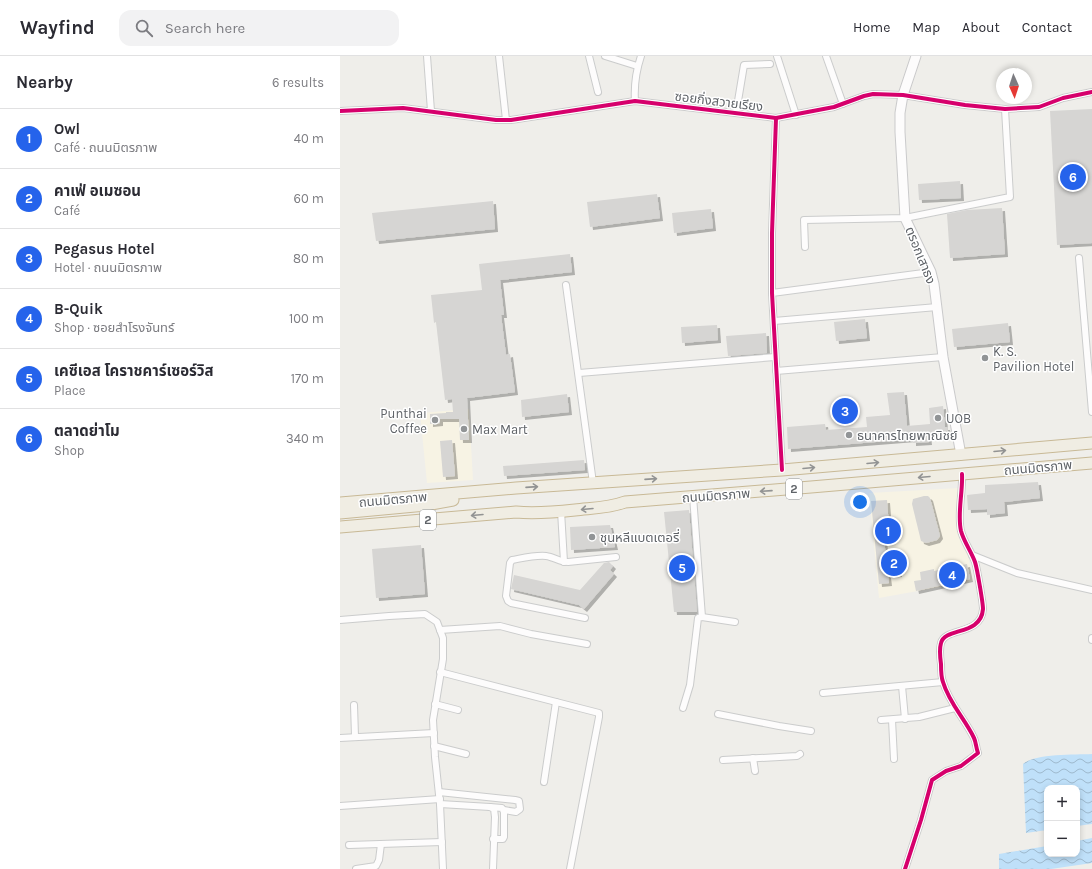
<!DOCTYPE html>
<meta charset="utf-8">
<style>
:root{--surface:#fff;--page:#f2f2f3;--text:#2b2b33;--muted:#7c7c81;--line:#e1e1e2;--accent:#2563eb}
body{margin:0;font-family:Karla,"Noto Sans Thai",sans-serif;background:var(--page);color:var(--text)}
.controls{position:absolute;right:12px;bottom:12px;display:grid;overflow:hidden;border-radius:8px;box-shadow:0 2px 6px #0003}
.controls button{width:36px;height:36px;display:grid;place-items:center;padding:0;border:0;border-bottom:1px solid var(--line);background:var(--surface);color:var(--text);font:20px sans-serif}
.compass{position:absolute;left:656px;top:12px;width:36px;height:36px;border-radius:50%;background:var(--surface);box-shadow:0 2px 6px #0003;rotate:177deg}
.you{position:absolute;left:520px;top:446px;width:14px;height:14px;margin:-10px;border:3px solid #fff;border-radius:50%;background:#1a73e8;box-shadow:0 0 0 6px #1a73e833}
.badge{display:grid;place-items:center;width:26px;height:26px;border-radius:50%;background:var(--accent);color:#fff;font-size:13px;font-weight:700}
.pin{position:absolute;translate:-50% -50%;border:2px solid #fff;box-shadow:0 1px 4px #0006}
.list{margin:0;padding:0;list-style:none}
h2{display:flex;justify-content:space-between;align-items:center;height:52px;margin:0;padding:0 16px;font-size:17px}
h2 small{font-size:13px;font-weight:400;color:var(--muted)}
.list li{display:grid;grid-template-columns:26px 1fr auto;gap:12px;align-items:center;box-sizing:border-box;height:60px;padding:0 16px;border-top:1px solid var(--line)}
.list b{display:block;font-size:15px;white-space:nowrap}
.list p{margin:0;font-size:13px;white-space:nowrap;color:var(--muted)}
.list em{font-size:13px;font-style:normal;color:var(--muted)}
.icon{flex:none;width:22px;height:22px;fill:none;stroke:currentColor;stroke-width:2;stroke-linecap:round;stroke-linejoin:round}
.map{position:relative;flex:none;width:752px;height:813px;overflow:hidden}
header{display:flex;align-items:center;gap:24px;box-sizing:border-box;height:56px;padding:0 20px;background:var(--surface);border-bottom:1px solid var(--line)}
header strong{font-size:19px}
nav{display:flex;gap:22px;margin-inline-start:auto;font-size:14px}
.search{width:280px;height:36px;background:var(--page);display:flex;align-items:center;gap:10px;box-sizing:border-box;padding:0 14px;border-radius:12px;color:var(--muted);font-size:15px}
main{display:flex}
aside{flex:1;background:var(--surface)}
.map>svg:first-child{display:block}
.commercial{fill:#f7f3e4}
.water{fill:url(#water-waves)}
.building{fill:#d6d5d3;filter:url(#shadow)}
.lines{fill:none;stroke-linecap:round;stroke-linejoin:round}
.street-casing{stroke:#cbcccc;stroke-width:8}
.secondary-casing{stroke:#cacacb;stroke-width:11}
.highway-casing{stroke:#c8b996;stroke-width:13}
.street{stroke:#fdfcfc;stroke-width:6}
.secondary{stroke:#fdfcfc;stroke-width:9}
.highway{stroke:#f0ede3;stroke-width:11}
.cycleway-casing{stroke:#fff;stroke-width:6}
.cycleway{stroke:#d6006c;stroke-width:4}
.oneway{stroke:#929393}
.poi-dot{fill:#919496;stroke:#fff;stroke-width:1.5}
.labels{text-anchor:middle;stroke-width:3;stroke-linejoin:round;paint-order:stroke}
.shield{fill:#fff;stroke:#8f9295;stroke-width:1}
.shield-label{font-size:12px;font-weight:bold;fill:#5f6368}
.street-label{font-size:13px;fill:#5f6368;stroke:#fff}
.poi-label{font-size:13px;fill:#5f6368;stroke:#fff;text-anchor:start}
</style>
<header>
<strong>Wayfind</strong>
<div class="search"><svg class="icon" aria-label="search" viewBox="0 0 24 24"><circle cx="10" cy="10" r="6"/><path d="M15 15l6 6"/></svg>Search here</div>
<nav><a>Home</a><a>Map</a><a>About</a><a>Contact</a></nav>
</header>
<main>
<aside>
<h2>Nearby<small>6 results</small></h2>
<ul class="list">
<li><span class="badge">1</span><div><b>Owl</b><p>Café · ถนนมิตรภาพ</p></div><em>40 m</em></li>
<li><span class="badge">2</span><div><b>คาเฟ่ อเมซอน</b><p>Café</p></div><em>60 m</em></li>
<li><span class="badge">3</span><div><b>Pegasus Hotel</b><p>Hotel · ถนนมิตรภาพ</p></div><em>80 m</em></li>
<li><span class="badge">4</span><div><b>B-Quik</b><p>Shop · ซอยสำโรงจันทร์</p></div><em>100 m</em></li>
<li><span class="badge">5</span><div><b>เคซีเอส โคราชคาร์เซอร์วิส</b><p>Place</p></div><em>170 m</em></li>
<li><span class="badge">6</span><div><b>ตลาดย่าโม</b><p>Shop</p></div><em>340 m</em></li>
</ul>
</aside>
<div class="map">
<svg width="752" height="813" viewBox="0 0 752 813">
<defs>
<pattern id="water-waves" width="16" height="10" patternUnits="userSpaceOnUse"><rect width="16" height="10" fill="#bfe0f9"/><path d="M0 5q4-4 8 0t8 0" fill="none" stroke="#9eb9cd"/></pattern>
<filter id="shadow"><feDropShadow dx="3" dy="3" stdDeviation="0" flood-color="#0004"/></filter>
</defs>
<rect width="100%" height="100%" fill="#efeeea"/>
<g class="commercial">
<polygon points="129,353 133,424 87,427 80,357"/>
<polygon points="619,432 616,460 618,477 627,494 633,525 539,542 529,437"/>
</g>
<g class="water">
<path d="M752 698V768L737 770V732H707V774L686 777 683 708C696 697 735 699 752 698Z"/>
<polygon points="752,782 752,807 711,813 659,813 659,798 707,790 707,798 737,798 737,785"/>
</g>
<g class="building">
<polygon points="752,53 752,187 717,189 710,55"/>
<polygon points="620,125 621,142 579,144 578,128"/>
<polygon points="317,138 320,162 250,171 247,146"/>
<polygon points="153,145 155,173 36,185 32,157"/>
<polygon points="662,152 665,198 610,202 607,158 627,154"/>
<polygon points="371,153 373,172 334,177 332,157"/>
<polygon points="230,198 232,216 160,224 164,259 161,259 166,299 170,298 175,336 127,342 129,384 120,384 119,363 100,363 100,367 90,368 90,358 106,357 106,356 113,356 112,343 105,344 96,266 94,267 91,239 142,234 139,208"/>
<polygon points="525,263 527,282 496,285 494,266"/>
<polygon points="668,267 670,286 614,291 612,273"/>
<polygon points="377,269 378,284 342,287 341,271"/>
<polygon points="426,277 427,297 388,300 386,280"/>
<polygon points="564,336 567,370 590,368 589,352 603,350 605,371 607,371 608,377 588,378 589,386 573,387 573,383 448,393 447,371 485,368 486,374 527,371 526,361 550,359 547,337"/>
<polygon points="227,338 229,356 182,361 181,344"/>
<polygon points="112,384 115,420 103,421 100,385"/>
<polygon points="244,404 245,414 164,420 163,410"/>
<polygon points="698,426 700,442 664,446 665,457 647,459 647,453 628,454 627,439 645,437 645,429"/>
<polygon points="584,440 588,440 590,442 600,480 597,484 586,487 581,485 572,448 573,443"/>
<polygon points="547,444 549,471 543,472 546,502 557,501 559,518 548,519 549,527 539,528 531,445"/>
<polygon points="349,454 357,556 334,556 324,456"/>
<polygon points="270,469 275,491 231,494 230,471"/>
<polygon points="81,489 85,538 36,542 32,493"/>
<polygon points="269,506 273,510 270,514 274,518 244,553 239,549 171,533 174,519 240,534 264,507"/>
<polygon points="627,508 630,523 576,535 574,525 581,524 580,516 594,513 594,515"/>
</g>
<g class="lines">
<g class="street-casing">
<g id="street">
<polyline points="87,0 91,55"/>
<polyline points="159,0 166,64"/>
<polyline points="249,0 258,36"/>
<polyline points="265,0 297,10"/>
<polyline points="437,0 456,59"/>
<polyline points="486,0 503,48"/>
<path d="M295 45C294 30 296 15 301 0"/>
<polyline points="0,55 63,52 156,64 171,64 295,45 436,62 494,51 524,40 533,38 563,39 625,49 665,53 699,51 723,42 752,36"/>
<polyline points="396,57 404,9 430,8"/>
<polyline points="436,62 432,177 432,237 442,414"/>
<polyline points="465,191 464,164 565,162 670,141 665,53"/>
<polyline points="739,202 752,356"/>
<polyline points="226,229 253,427"/>
<polyline points="432,237 591,216"/>
<polyline points="434,265 597,251"/>
<polyline points="436,315 603,301"/>
<polyline points="239,317 435,301"/>
<polyline points="221,455 224,506"/>
<polyline points="632,499 677,517 752,534"/>
<polyline points="362,561 395,566"/>
<path d="M245 562 171 547 168 545 166 540 170 507 172 504C183 502 195 499 206 500 214 501 220 506 228 506L276 501"/>
<polyline points="0,564 49,560 85,558 97,566 103,582 103,603 93,664 95,701 100,748 103,813"/>
<polyline points="100,574 160,570 191,578 247,588"/>
<polyline points="752,584 752,582"/>
<polyline points="100,616 259,657 259,661 230,813"/>
<polyline points="562,630 565,663"/>
<polyline points="483,637 603,626"/>
<polyline points="95,648 118,654"/>
<polyline points="14,649 15,680"/>
<polyline points="343,652 350,629 358,562 362,561 353,440"/>
<polyline points="378,658 439,670 471,675"/>
<polyline points="541,664 579,661 615,652"/>
<polyline points="552,664 554,703"/>
<polyline points="0,682 94,677"/>
<polyline points="94,690 126,698"/>
<polyline points="413,702 415,715"/>
<polyline points="383,704 457,700 460,698"/>
<polyline points="204,726 216,646"/>
<polyline points="99,736 175,744 179,745 180,753 176,756 164,754"/>
<polyline points="100,748 150,751 154,753 155,761 153,813"/>
<polyline points="0,750 100,743"/>
<polyline points="150,751 162,752 164,756 164,781 163,783 153,783"/>
<polyline points="9,789 102,786"/>
<polyline points="16,813 36,810 39,804 41,788"/>
<path d="M565 813 581 764 592 724 606 715 621 710 638 697C636 692 636 686 634 682 625 663 609 647 603 626 601 621 601 614 601 608 600 601 599 594 601 587 605 571 641 580 643 553 643 547 637 512 635 506 631 495 624 486 621 475 617 458 623 436 622 418"/>
</g>
</g>
<g class="secondary-casing">
<polyline id="secondary" points="576,0 563,39 560,57 560,76 565,162 591,216 594,228 603,301 621,399"/>
</g>
<g class="highway-casing">
<g id="highway">
<polyline points="0,447 176,432 442,414 752,387"/>
<polyline points="0,457 86,449 113,444"/>
<path d="M0 471 176 456C196 458 216 456 235 454 252 452 269 452 285 446L471 431 752 407"/>
</g>
</g>
<use href="#street" class="street"/>
<use href="#secondary" class="secondary"/>
<use href="#highway" class="highway"/>
<g class="cycleway-casing">
<g id="cycleway">
<polyline points="0,55 63,52 156,64 171,64 295,45 436,62 494,51 524,40 533,38 563,39 625,49 665,53 699,51 723,42 752,36"/>
<polyline points="436,62 432,177 432,237 442,414"/>
<path d="M565 813 581 764 592 724 606 715 621 710 638 697C636 692 636 686 634 682 625 663 609 647 603 626 601 621 601 614 601 608 600 601 599 594 601 587 605 571 641 580 643 553 643 547 637 512 635 506 631 495 624 486 621 475 617 458 623 436 622 418"/>
</g>
</g>
<use href="#cycleway" class="cycleway"/>
</g>
<defs><path id="oneway-shaft" d="M-6 0H5M1.5-3L5.5 0L1.5 3" fill="none" stroke-width="1.6" stroke-linecap="round" stroke-linejoin="round"/></defs>
<g class="oneway">
<use href="#oneway-shaft" transform="translate(660 395) rotate(-5)"/>
<use href="#oneway-shaft" transform="translate(533 407) rotate(-5)"/>
<use href="#oneway-shaft" transform="translate(469 412) rotate(-5)"/>
<use href="#oneway-shaft" transform="translate(584 421) rotate(175)"/>
<use href="#oneway-shaft" transform="translate(311 423) rotate(-4)"/>
<use href="#oneway-shaft" transform="translate(192 431) rotate(-4)"/>
<use href="#oneway-shaft" transform="translate(426 435) rotate(176)"/>
<use href="#oneway-shaft" transform="translate(247 453) rotate(175)"/>
<use href="#oneway-shaft" transform="translate(137 459) rotate(175)"/>
</g>
<g class="poi-dot">
<circle cx="645" cy="302" r="4"/>
<circle cx="598" cy="362" r="4"/>
<circle cx="95" cy="364" r="4"/>
<circle cx="124" cy="373" r="4"/>
<circle cx="509" cy="379" r="4"/>
<circle cx="252" cy="481" r="4"/>
</g>
<g class="labels">
<g class="shield">
<rect x="446" y="423" width="16" height="20" rx="3"/>
<rect x="80" y="454" width="16" height="20" rx="3"/>
</g>
<g class="shield-label">
<text x="454" y="437">2</text>
<text x="88" y="468">2</text>
</g>
<g class="street-label">
<text transform="translate(379 45) rotate(7)" y="5">ซอยกิ่งสวายเรียง</text>
<text transform="translate(581 199) rotate(68)" y="5">ตรอกเสาธง</text>
<text transform="translate(698 411) rotate(-5)" y="5">ถนนมิตรภาพ</text>
<text transform="translate(376 439) rotate(-4)" y="5">ถนนมิตรภาพ</text>
<text transform="translate(53 443) rotate(-5)" y="5">ถนนมิตรภาพ</text>
</g>
<g class="poi-label">
<text x="653" y="300">K. S.<tspan x="653" dy="15">Pavilion Hotel</tspan></text>
<text x="87" y="362" text-anchor="end">Punthai<tspan x="87" dy="15">Coffee</tspan></text>
<text x="606" y="367">UOB</text>
<text x="132" y="378">Max Mart</text>
<text x="517" y="384">ธนาคารไทยพาณิชย์</text>
<text x="260" y="486">ชุนหลีแบตเตอรี่</text>
</g>
</g>
</svg>
<div class="controls">
<button>+</button>
<button>−</button>
</div>
<svg class="compass" viewBox="-18 -18 36 36"><path d="M0-13l5 13h-10z" fill="#e53935"/><path d="M0 13l5-13h-10z" fill="#7c7c81"/></svg>
<div class="you"></div>
<div class="pin badge" style="left:548px;top:475px">1</div>
<div class="pin badge" style="left:554px;top:507px">2</div>
<div class="pin badge" style="left:505px;top:355px">3</div>
<div class="pin badge" style="left:612px;top:519px">4</div>
<div class="pin badge" style="left:342px;top:512px">5</div>
<div class="pin badge" style="left:733px;top:121px">6</div>
</div>
</main>
